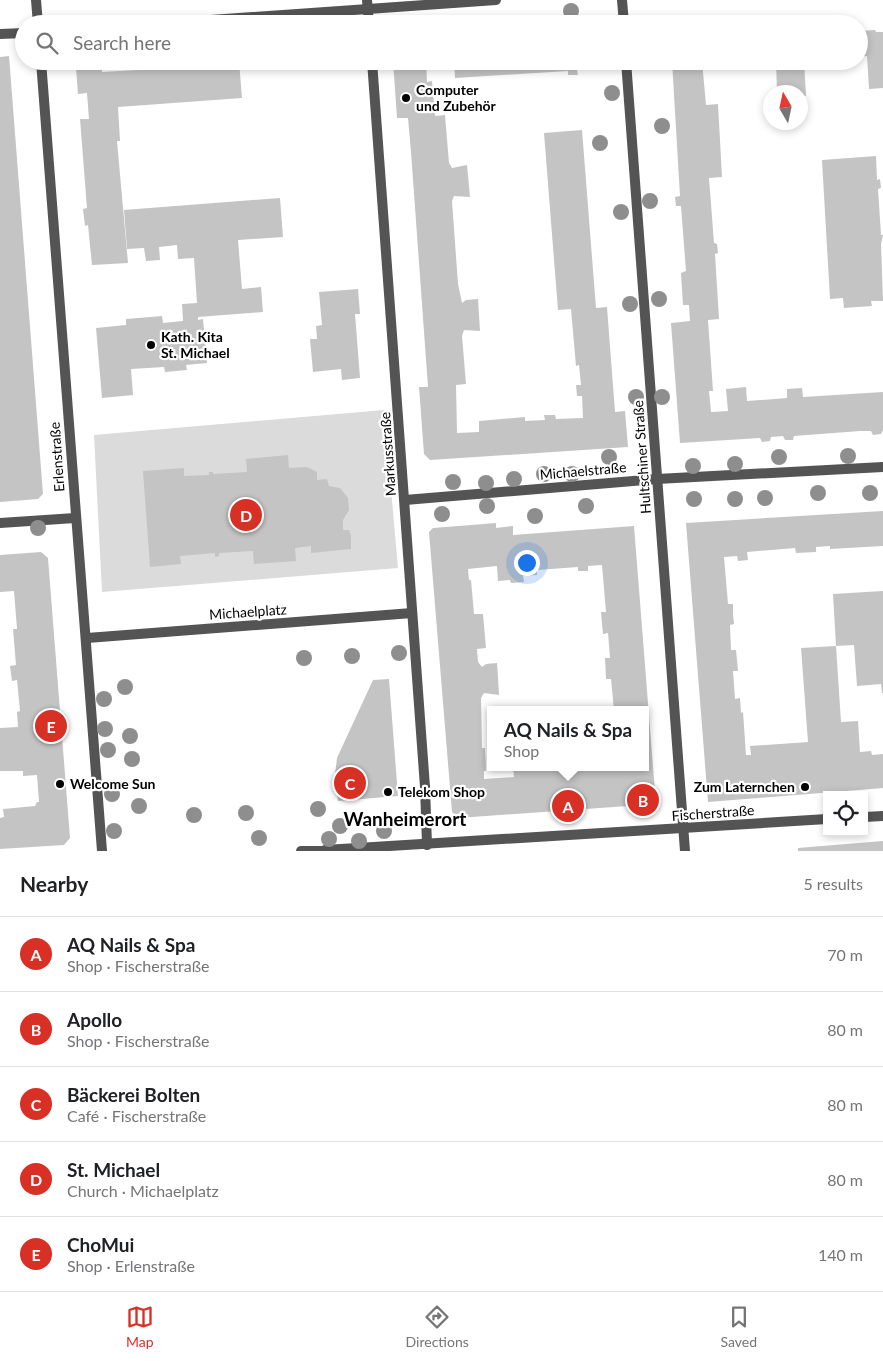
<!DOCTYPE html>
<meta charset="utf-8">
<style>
:root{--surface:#fff;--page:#f2f2f2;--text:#202124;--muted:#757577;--line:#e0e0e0;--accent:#d93025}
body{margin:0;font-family:Lato,sans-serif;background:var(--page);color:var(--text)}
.controls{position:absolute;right:15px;bottom:15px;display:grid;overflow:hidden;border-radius:0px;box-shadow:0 2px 8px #0003}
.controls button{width:45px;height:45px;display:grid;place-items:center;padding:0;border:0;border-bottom:1px solid var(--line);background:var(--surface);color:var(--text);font:25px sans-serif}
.compass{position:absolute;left:763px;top:85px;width:45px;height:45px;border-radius:50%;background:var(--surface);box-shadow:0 2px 8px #0003;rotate:351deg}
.you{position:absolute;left:526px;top:562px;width:18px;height:18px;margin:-12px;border:4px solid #fff;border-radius:50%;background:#1a73e8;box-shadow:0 0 0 8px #1a73e833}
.badge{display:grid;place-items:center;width:32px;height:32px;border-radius:50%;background:var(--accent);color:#fff;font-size:16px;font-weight:700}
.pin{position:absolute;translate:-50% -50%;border:2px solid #fff;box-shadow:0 1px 5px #0006}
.popup{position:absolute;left:487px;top:706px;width:162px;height:65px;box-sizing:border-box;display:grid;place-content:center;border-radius:0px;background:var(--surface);filter:drop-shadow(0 1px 4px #0005);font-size:16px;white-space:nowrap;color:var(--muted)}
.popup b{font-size:19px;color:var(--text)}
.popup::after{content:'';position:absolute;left:50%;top:100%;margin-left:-10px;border:10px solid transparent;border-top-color:var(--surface)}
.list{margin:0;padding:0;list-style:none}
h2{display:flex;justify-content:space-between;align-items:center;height:65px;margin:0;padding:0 20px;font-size:21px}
h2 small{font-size:16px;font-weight:400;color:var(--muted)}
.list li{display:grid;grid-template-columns:32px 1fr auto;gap:15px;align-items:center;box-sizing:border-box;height:75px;padding:0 20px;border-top:1px solid var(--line)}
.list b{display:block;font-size:19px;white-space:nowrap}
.list p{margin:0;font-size:16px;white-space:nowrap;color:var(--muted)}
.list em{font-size:16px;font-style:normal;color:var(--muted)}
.icon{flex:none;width:28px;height:28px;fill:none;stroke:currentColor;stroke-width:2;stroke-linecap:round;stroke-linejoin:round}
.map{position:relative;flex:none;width:883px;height:851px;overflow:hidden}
.search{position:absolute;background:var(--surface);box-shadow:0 2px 8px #0003;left:15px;right:15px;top:15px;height:55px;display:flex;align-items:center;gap:12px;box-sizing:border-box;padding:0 18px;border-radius:28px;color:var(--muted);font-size:19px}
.sheet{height:440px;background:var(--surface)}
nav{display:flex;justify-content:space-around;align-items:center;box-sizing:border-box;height:70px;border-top:1px solid var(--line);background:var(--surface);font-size:14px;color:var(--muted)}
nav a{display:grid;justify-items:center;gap:2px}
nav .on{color:var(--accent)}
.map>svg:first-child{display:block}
.green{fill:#dbdbdb}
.building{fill:#c4c4c4;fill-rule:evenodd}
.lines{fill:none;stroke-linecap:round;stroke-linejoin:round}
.service{stroke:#545454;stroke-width:10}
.pedestrian{stroke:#545454;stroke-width:10}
.minor{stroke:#545454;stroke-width:10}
.tree{fill:#8e8e8e}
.poi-dot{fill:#000;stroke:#fff;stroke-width:2}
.labels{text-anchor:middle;stroke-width:4.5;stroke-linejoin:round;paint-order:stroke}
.poi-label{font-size:14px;font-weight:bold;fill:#000;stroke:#fff;text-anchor:start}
.street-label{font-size:14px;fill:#000;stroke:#fff}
.district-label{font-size:19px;font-weight:bold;fill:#000;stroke:#fff}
</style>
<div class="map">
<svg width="883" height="851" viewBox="0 0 883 851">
<rect width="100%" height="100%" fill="#fff"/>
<polygon class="green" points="384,410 398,568 102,592 94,435"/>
<g class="building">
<polygon points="875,30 876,32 883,32 883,88 869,89 867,56 859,57 859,31"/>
<polygon points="9,56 43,494 38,499 0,502 0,57"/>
<polygon points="166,61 239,61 242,98 118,107 120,141 117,141 128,263 92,265 88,225 85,226 83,209 87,208 80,119 89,119 87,93 78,94 76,68 102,66 102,72 138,70 137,63"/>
<polygon points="393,61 426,61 427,82 432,81 435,116 445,115 449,163 452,168 467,165 470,197 454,196 452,201 458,284 462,303 466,300 478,299 480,331 464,330 462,336 466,384 456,385 457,433 479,432 479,421 525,417 525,421 545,420 544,415 555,415 556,419 583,418 582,396 577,396 576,385 581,385 579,365 576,366 571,309 558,310 544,133 582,130 596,308 607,307 615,412 625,411 628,447 430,460 424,454 419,387 428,387 411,152 408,118 397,118"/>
<polygon points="454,61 588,61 589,69 577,70 578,75 568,75 568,71 455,78"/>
<polygon points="672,61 702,61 706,105 718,104 722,177 709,178 714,243 717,244 718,253 715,254 719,319 708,320 713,391 709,391 711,412 728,411 726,389 746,387 747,401 787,398 787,389 802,388 803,397 883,392 883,430 881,434 873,435 871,431 860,431 794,436 793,440 785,440 783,436 771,437 770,441 762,442 760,438 680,443 671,323 690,321 689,305 683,305 681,273 686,271 681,206 676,206 675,197 680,196"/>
<polygon points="776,61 804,61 806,96 800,97 800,92 777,92"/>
<polygon points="876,156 877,180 880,179 881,188 878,189 881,235 883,235 881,244 883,301 871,301 872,306 844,308 843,298 830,299 822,160"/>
<polygon points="280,198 283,237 238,240 242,289 261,287 263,312 198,317 198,320 203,319 207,363 186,365 187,370 165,372 164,367 131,369 133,395 102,398 96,328 126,325 126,319 162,316 163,323 183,321 182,304 197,303 194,258 178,259 177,245 159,247 160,260 146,261 144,248 127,249 124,210"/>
<polygon points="358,289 360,314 355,314 360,378 342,380 341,369 313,372 310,339 317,339 316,326 322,325 319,292"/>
<polygon points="288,455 289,468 307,467 317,472 317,480 327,479 329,486 340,488 348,498 349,510 343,520 343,530 349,530 351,535 351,549 311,553 311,546 295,548 296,561 254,564 253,551 219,553 219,556 215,557 215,553 180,556 181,564 150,567 143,471 184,468 184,476 209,475 209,472 213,472 213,474 247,472 246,459"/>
<polygon points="883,511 883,546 830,549 830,546 816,547 816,552 796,553 795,548 747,552 748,560 738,561 737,556 724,557 728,604 733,604 733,614 734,624 730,625 731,650 736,650 737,660 738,671 733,671 735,699 740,698 741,713 743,712 746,755 751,755 750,746 808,742 801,648 836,646 841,722 858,721 860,752 871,751 872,755 883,754 883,788 708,802 686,523"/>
<path d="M496 523V528L513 526V535L634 526 656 804 458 818 452 812 429 532 433 528ZM602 565 606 612H601L603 634 608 633 610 658H605L606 679H611L614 710H646V767H590V770L581 771V767H513L514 777 484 779V771H486L485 748H482L481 698 484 693 499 695 498 678 497 663 486 664 482 667 478 662 477 649 486 648 483 614H474L471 580H469L468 569 497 566 498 581 510 580 511 583 524 582 523 576 537 575V570L578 567V571H588V566Z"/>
<polygon points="41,552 48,558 70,838 64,845 0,849 0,818 4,817 3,809 35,806 37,802 39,802 37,775 23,776 23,771 0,771 0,728 18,727 17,712 20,711 17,680 12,681 10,666 16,665 13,629 17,629 14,591 0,592 0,555"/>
<polygon points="883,591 883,693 882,693 881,684 857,686 854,645 836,646 833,594"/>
<polygon points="389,679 398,796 338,801 335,774 337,758 373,680"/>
<polygon points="883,841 883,851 798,851 798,848"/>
</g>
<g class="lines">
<polyline class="service" points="36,0 38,24"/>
<g class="pedestrian">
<polyline points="425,787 427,845"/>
<polyline points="864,817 883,816"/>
<polyline points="325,850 827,819"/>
</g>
<g class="minor">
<polyline points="367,0 369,24"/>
<polyline points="622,0 624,24"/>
<polyline points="154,24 496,0"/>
<polyline points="0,34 24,33"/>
<polyline points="41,61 102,851"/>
<polyline points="372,61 425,787"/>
<polyline points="626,61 685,851"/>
<polyline points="405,500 657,479 883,467"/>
<polyline points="0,523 75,518"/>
<polyline points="87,638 412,613"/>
<polyline points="301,851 325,851"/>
</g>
</g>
<g class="tree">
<circle cx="571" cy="11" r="8"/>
<circle cx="612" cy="93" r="8"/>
<circle cx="662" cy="126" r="8"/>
<circle cx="600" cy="143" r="8"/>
<circle cx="650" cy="201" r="8"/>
<circle cx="621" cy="212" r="8"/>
<circle cx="659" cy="299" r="8"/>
<circle cx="630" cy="304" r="8"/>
<circle cx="636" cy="397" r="8"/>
<circle cx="662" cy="397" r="8"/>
<circle cx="848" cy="456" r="8"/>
<circle cx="609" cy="457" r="8"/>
<circle cx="779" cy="457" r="8"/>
<circle cx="735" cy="464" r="8"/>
<circle cx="693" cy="466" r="8"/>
<circle cx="544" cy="474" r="8"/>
<circle cx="572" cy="474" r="8"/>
<circle cx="514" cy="479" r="8"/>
<circle cx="453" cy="482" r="8"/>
<circle cx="486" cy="483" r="8"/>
<circle cx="818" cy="493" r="8"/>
<circle cx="870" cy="493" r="8"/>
<circle cx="765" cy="498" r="8"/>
<circle cx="694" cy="499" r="8"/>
<circle cx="735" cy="499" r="8"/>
<circle cx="487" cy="506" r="8"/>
<circle cx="586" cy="506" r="8"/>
<circle cx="442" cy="514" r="8"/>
<circle cx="535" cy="516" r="8"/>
<circle cx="38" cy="528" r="8"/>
<circle cx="399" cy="653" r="8"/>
<circle cx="352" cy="656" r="8"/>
<circle cx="304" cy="658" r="8"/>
<circle cx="125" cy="687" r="8"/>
<circle cx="104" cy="699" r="8"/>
<circle cx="105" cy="729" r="8"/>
<circle cx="130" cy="736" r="8"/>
<circle cx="108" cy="750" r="8"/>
<circle cx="132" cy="759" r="8"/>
<circle cx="112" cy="794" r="8"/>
<circle cx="139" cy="806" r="8"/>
<circle cx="318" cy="809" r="8"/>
<circle cx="246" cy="813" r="8"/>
<circle cx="194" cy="815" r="8"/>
<circle cx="340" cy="826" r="8"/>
<circle cx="114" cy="831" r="8"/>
<circle cx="384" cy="831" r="8"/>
<circle cx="259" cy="838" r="8"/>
<circle cx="329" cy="839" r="8"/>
<circle cx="359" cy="841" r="8"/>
</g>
<g class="poi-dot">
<circle cx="406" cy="98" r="5"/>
<circle cx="151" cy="345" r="5"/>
<circle cx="60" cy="784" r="5"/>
<circle cx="805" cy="787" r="5"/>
<circle cx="388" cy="792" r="5"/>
</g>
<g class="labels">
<g class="poi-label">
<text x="416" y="95">Computer<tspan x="416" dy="16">und Zubehör</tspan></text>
<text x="161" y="342">Kath. Kita<tspan x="161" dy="16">St. Michael</tspan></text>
<text x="70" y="789">Welcome Sun</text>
<text x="795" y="792" text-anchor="end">Zum Laternchen</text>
<text x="398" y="797">Telekom Shop</text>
</g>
<g class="street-label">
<text transform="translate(388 454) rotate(-94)" y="5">Markusstraße</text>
<text transform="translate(57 457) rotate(-94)" y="5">Erlenstraße</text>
<text transform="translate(642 457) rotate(-94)" y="5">Hultschiner Straße</text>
<text transform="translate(583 471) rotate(-5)" y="5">Michaelstraße</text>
<text transform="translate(248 612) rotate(-4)" y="5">Michaelplatz</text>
<text transform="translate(713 813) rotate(-4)" y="5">Fischerstraße</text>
</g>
<g class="district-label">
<text x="405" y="826">Wanheimerort</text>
</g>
</g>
</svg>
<div class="controls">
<button><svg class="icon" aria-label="locate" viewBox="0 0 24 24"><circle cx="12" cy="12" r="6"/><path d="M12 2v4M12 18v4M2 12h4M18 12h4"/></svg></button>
</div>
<svg class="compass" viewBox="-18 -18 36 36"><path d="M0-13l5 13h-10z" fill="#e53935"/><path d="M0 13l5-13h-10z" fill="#757577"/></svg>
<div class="you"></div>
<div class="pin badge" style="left:568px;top:806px">A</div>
<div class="popup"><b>AQ Nails &amp; Spa</b>Shop</div>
<div class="pin badge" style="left:643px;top:800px">B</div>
<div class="pin badge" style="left:350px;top:783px">C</div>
<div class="pin badge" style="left:246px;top:515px">D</div>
<div class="pin badge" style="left:51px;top:726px">E</div>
<div class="search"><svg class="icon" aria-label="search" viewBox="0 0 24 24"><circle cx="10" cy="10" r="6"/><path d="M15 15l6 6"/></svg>Search here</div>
</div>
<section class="sheet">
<h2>Nearby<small>5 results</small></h2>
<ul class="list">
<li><span class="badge">A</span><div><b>AQ Nails &amp; Spa</b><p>Shop · Fischerstraße</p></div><em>70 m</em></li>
<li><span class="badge">B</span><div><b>Apollo</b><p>Shop · Fischerstraße</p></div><em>80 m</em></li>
<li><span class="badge">C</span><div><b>Bäckerei Bolten</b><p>Café · Fischerstraße</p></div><em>80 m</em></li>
<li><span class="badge">D</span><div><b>St. Michael</b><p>Church · Michaelplatz</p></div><em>80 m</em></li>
<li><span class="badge">E</span><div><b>ChoMui</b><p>Shop · Erlenstraße</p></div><em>140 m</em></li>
</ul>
</section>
<nav>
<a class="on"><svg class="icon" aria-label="map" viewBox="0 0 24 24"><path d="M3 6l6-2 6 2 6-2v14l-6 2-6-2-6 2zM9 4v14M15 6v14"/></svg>Map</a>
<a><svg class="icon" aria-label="directions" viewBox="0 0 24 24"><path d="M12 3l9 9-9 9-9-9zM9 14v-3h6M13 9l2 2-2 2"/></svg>Directions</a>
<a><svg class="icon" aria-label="saved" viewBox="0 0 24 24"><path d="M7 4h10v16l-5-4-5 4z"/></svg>Saved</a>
</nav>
